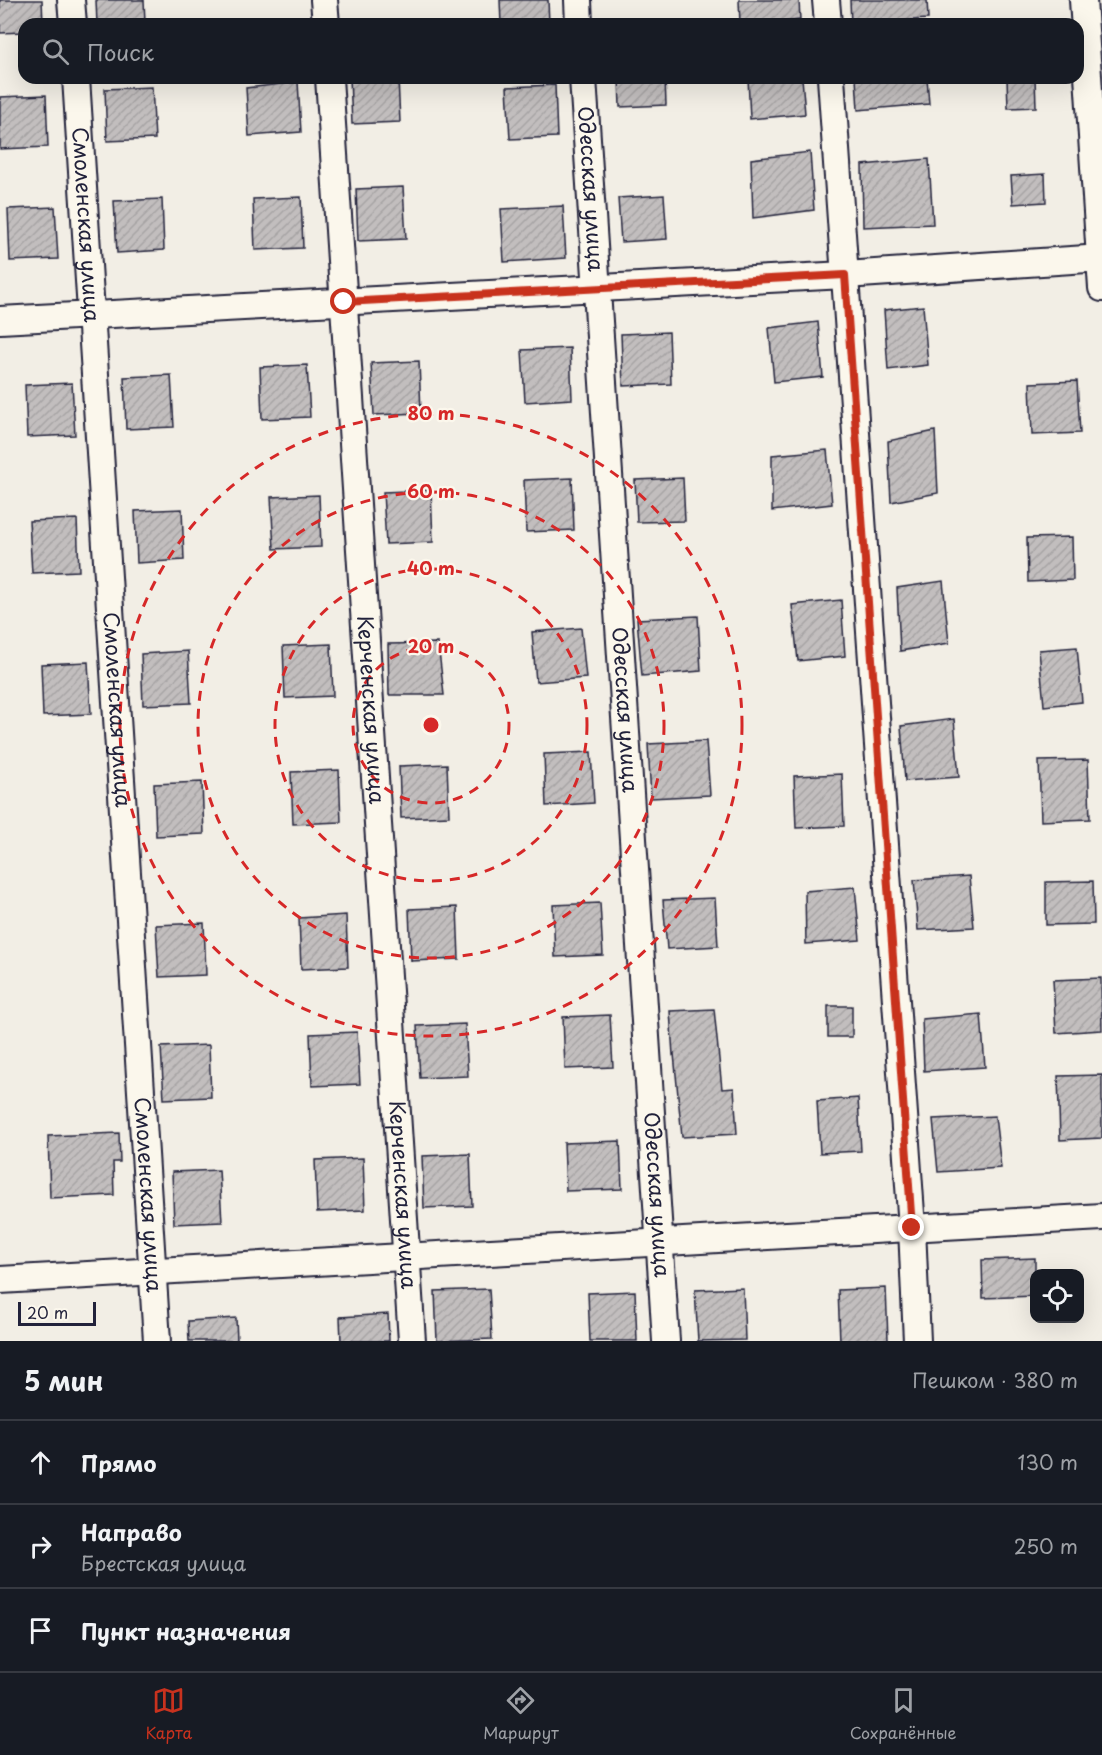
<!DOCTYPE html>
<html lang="ru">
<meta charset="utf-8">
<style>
:root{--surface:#171b24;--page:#20242c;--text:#f1f3f6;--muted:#9ea1a6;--line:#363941;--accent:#c8321e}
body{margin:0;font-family:"Playpen Sans",sans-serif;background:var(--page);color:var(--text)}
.controls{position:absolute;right:18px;bottom:18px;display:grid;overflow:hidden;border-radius:12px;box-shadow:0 6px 24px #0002}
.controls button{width:54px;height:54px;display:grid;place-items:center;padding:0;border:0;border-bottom:2px solid var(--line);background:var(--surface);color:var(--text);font:30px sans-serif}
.scale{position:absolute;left:18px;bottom:15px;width:78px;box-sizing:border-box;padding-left:6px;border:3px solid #22223b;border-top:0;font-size:16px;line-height:21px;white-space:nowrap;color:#22223b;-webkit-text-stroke:4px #fbf7ec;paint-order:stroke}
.stop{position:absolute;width:18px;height:18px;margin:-14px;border:4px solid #c8321e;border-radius:50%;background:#fff}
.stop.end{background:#c8321e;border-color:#fff;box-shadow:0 2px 6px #0008}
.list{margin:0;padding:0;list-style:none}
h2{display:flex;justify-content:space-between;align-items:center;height:78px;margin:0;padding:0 24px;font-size:26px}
h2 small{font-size:20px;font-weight:400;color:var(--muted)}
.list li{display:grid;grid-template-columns:39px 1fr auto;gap:18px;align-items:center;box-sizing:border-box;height:84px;padding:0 24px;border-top:2px solid var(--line)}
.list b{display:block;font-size:22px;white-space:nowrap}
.list p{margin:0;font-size:20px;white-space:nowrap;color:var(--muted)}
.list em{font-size:20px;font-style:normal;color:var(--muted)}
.icon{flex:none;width:33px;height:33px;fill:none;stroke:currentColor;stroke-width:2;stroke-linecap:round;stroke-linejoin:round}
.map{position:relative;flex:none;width:1102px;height:1341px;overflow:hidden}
.search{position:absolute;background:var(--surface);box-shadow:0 6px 24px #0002;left:18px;right:18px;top:18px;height:66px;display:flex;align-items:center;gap:15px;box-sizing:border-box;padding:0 21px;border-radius:18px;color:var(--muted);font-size:22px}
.sheet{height:330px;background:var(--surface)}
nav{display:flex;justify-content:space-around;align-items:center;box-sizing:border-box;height:84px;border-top:2px solid var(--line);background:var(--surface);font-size:16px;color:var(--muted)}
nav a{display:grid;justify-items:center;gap:3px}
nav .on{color:var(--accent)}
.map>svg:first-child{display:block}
.building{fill:url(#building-hatch);stroke:#22223b;stroke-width:1.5}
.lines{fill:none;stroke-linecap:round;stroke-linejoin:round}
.minor-casing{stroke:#22223b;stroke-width:30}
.minor{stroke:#fbf7ec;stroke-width:26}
.route{stroke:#c8321e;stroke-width:8}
.ring{fill:none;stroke:#d62828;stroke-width:3;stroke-dasharray:10 8}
.labels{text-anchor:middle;stroke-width:4.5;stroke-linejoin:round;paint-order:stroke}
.street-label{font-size:21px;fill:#22223b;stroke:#fbf7ec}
.centre{fill:#d62828;stroke:#fbf7ec;stroke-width:3}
.ring-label{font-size:18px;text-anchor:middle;font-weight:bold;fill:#d62828;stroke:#fbf7ec;stroke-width:4.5;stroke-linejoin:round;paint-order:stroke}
</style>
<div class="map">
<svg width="1102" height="1341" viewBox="0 0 1102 1341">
<defs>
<pattern id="building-hatch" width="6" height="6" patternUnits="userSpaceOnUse" patternTransform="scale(1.5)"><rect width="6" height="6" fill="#c2bebe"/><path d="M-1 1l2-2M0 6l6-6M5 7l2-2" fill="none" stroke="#a6a3a4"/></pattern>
</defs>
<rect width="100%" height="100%" fill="#f2eee5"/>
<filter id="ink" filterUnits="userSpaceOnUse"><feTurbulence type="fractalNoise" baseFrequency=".0167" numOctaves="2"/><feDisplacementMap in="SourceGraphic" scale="12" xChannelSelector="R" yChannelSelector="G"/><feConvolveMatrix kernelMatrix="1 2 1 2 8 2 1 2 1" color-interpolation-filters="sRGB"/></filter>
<g filter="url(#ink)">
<g class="building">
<polygon points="0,0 42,0 43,24 24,24 24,32 0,33"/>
<polygon points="96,0 144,0 145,23 97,24"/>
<polygon points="500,0 548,0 549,24 501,24"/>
<polygon points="739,0 799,0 800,20 765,24 740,24"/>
<polygon points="850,0 927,0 928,19 851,24"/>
<polygon points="350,78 398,78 400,122 352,124"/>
<polygon points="619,78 665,78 666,105 620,107"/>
<polygon points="748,78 802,78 805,114 750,119"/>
<polygon points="856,78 927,78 929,104 858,110"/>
<polygon points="1007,78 1035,78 1036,107 1008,108"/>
<polygon points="298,82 301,132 249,136 246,88"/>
<polygon points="555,85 557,137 510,139 507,87"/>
<polygon points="152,87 155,139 107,141 105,89"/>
<polygon points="46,95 48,147 0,149 0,97"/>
<polygon points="810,152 814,210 753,218 751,159"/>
<polygon points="929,159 933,224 863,227 862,165"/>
<polygon points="1045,174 1046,202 1013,204 1011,176"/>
<polygon points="403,187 406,239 358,241 356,189"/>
<polygon points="664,195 667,239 621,242 618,198"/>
<polygon points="301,197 303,248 255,250 253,199"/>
<polygon points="162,199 164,250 117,253 114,201"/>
<polygon points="563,206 566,258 504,262 501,209"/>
<polygon points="55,207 58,259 10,261 8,209"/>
<polygon points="923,306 928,365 888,370 884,310"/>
<polygon points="818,322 823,377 774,382 769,328"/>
<polygon points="669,332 671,384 623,386 621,334"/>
<polygon points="570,348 572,399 525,402 522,350"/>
<polygon points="419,361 421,413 374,415 371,363"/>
<polygon points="307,365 310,417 262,419 260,367"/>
<polygon points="171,375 174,427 126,429 124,377"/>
<polygon points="1077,381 1080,433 1032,435 1030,383"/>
<polygon points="72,383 75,435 27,437 25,385"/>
<polygon points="935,431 938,493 891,502 888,441"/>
<polygon points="827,450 832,504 772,511 772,455"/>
<polygon points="572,478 574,530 526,532 524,480"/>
<polygon points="683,478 685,521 637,522 635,480"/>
<polygon points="431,490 433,542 386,544 383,492"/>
<polygon points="319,495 321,547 274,549 271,497"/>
<polygon points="182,509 184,560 137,563 135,511"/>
<polygon points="77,519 79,571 32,573 29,521"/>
<polygon points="1072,537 1073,580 1028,582 1027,538"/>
<polygon points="943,581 949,643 900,651 897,588"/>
<polygon points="841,600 845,656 798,661 792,605"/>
<polygon points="698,616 701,671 642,676 637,619"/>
<polygon points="581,628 586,678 536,682 532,632"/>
<polygon points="438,643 444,695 389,695 388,644"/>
<polygon points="331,644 333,696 285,698 283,646"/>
<polygon points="1077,647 1082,702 1044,706 1039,650"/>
<polygon points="188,651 191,703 143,705 141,654"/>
<polygon points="88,662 91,714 43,716 41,664"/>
<polygon points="954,719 959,777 905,781 901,726"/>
<polygon points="706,741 710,795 651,798 648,744"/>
<polygon points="591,752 594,803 546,806 544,754"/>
<polygon points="1088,760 1090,819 1041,821 1039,761"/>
<polygon points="447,764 449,816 401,818 399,766"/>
<polygon points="339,770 341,822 293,824 291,772"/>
<polygon points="842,774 844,826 796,828 794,776"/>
<polygon points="202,782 204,834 156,836 154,784"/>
<polygon points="969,876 974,927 918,930 914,880"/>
<polygon points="1093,881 1094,924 1046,925 1046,882"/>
<polygon points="855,887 860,940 806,944 805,891"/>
<polygon points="715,898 718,946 667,949 663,900"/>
<polygon points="600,903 603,955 555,957 553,905"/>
<polygon points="457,907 459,959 411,961 409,909"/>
<polygon points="346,915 348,967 301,969 299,918"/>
<polygon points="204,923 206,975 159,977 156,925"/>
<polygon points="1101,978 1102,1030 1056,1033 1053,980"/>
<rect x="828" y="1006" width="24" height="31"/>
<polygon points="714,1009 722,1089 734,1088 737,1134 682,1137 674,1054 673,1055 670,1011"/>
<polygon points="981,1014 985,1067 924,1071 922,1019"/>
<polygon points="610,1015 613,1067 565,1069 563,1017"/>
<polygon points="465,1024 468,1076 420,1078 417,1026"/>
<polygon points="357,1032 360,1084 312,1086 310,1034"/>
<polygon points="209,1045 211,1097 164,1099 161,1047"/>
<polygon points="1102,1075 1102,1138 1060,1140 1058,1076"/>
<polygon points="858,1098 861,1151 820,1153 817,1101"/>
<polygon points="995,1116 1001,1168 938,1172 933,1119"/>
<polygon points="119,1133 120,1162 113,1162 114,1195 50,1198 48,1136"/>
<polygon points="620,1141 622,1189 566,1191 564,1143"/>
<polygon points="470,1154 472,1206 424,1208 422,1156"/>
<polygon points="363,1158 365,1210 317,1212 315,1160"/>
<polygon points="219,1170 222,1222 174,1224 172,1172"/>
<polygon points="1035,1258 1035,1296 983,1298 982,1260"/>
<polygon points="743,1288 745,1340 698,1341 695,1290"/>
<polygon points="886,1288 888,1340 840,1341 838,1290"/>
<polygon points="489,1289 492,1339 437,1341 435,1291"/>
<polygon points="635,1291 637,1341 590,1341 588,1293"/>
<polygon points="388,1314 389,1341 341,1341 340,1317"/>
<polygon points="236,1318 237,1341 189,1341 188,1321"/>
</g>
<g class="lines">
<g class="minor-casing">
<g id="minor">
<polyline points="71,0 73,24"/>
<polyline points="324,0 326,24"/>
<polyline points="578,0 579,24"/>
<polyline points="826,0 828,24"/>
<polyline points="1083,0 1102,288"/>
<path id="s1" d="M76 78 157 1341"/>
<path id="s2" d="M329 78 412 1341"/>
<path id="s3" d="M583 78 666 1341"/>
<polyline points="831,78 912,1228 917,1341"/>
<polyline points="0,320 845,275 1102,258"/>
<polyline points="0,1280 1102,1217"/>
</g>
</g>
<use href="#minor" class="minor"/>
</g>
</g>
<g class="lines" filter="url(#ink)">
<polyline class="route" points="344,302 845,275 912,1228"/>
</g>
<g class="ring">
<circle cx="431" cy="725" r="78"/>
<circle cx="431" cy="725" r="156"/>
<circle cx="431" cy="725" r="233"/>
<circle cx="431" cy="725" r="311"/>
</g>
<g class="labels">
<g class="street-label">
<text dy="7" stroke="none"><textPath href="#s3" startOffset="111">Одесская улица</textPath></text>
<text dy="7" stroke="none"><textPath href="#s1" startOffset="147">Смоленская улица</textPath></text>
<text dy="7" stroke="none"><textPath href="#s1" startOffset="633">Смоленская улица</textPath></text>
<text dy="7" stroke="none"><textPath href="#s2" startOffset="633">Керченская улица</textPath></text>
<text dy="7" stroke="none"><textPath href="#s3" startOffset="633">Одесская улица</textPath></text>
<text dy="7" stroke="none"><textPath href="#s2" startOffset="1119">Керченская улица</textPath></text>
<text dy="7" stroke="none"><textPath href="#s1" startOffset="1119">Смоленская улица</textPath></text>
<text dy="7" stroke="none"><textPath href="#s3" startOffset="1119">Одесская улица</textPath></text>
</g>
</g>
<circle cx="431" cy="725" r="9" class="centre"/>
<g class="ring-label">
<text x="431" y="420">80 m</text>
<text x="431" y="498">60 m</text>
<text x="431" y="575">40 m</text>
<text x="431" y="653">20 m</text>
</g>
</svg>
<div class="controls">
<button><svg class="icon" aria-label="locate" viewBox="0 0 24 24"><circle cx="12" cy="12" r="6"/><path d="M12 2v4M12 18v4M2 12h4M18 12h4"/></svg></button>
</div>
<div class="scale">20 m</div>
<div class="stop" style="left:344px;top:302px"></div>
<div class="stop end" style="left:912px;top:1228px"></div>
<div class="search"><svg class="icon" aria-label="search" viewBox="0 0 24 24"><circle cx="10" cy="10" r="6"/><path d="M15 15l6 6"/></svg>Поиск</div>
</div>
<section class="sheet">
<h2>5 мин<small>Пешком · 380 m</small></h2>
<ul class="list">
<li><svg class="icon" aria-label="ahead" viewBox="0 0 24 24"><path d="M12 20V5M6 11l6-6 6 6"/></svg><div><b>Прямо</b></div><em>130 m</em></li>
<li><svg class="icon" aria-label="right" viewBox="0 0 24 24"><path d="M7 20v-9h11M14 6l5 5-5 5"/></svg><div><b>Направо</b><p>Брестская улица</p></div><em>250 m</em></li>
<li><svg class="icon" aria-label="arrive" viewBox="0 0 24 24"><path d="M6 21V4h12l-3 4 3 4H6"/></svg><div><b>Пункт назначения</b></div></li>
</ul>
</section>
<nav>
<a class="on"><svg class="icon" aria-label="map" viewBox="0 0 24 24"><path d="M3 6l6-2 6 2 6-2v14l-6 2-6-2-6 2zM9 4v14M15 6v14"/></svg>Карта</a>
<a><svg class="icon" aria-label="directions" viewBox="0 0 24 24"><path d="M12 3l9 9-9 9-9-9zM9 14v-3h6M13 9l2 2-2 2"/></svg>Маршрут</a>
<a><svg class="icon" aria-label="saved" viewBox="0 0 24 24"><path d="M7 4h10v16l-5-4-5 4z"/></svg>Сохранённые</a>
</nav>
